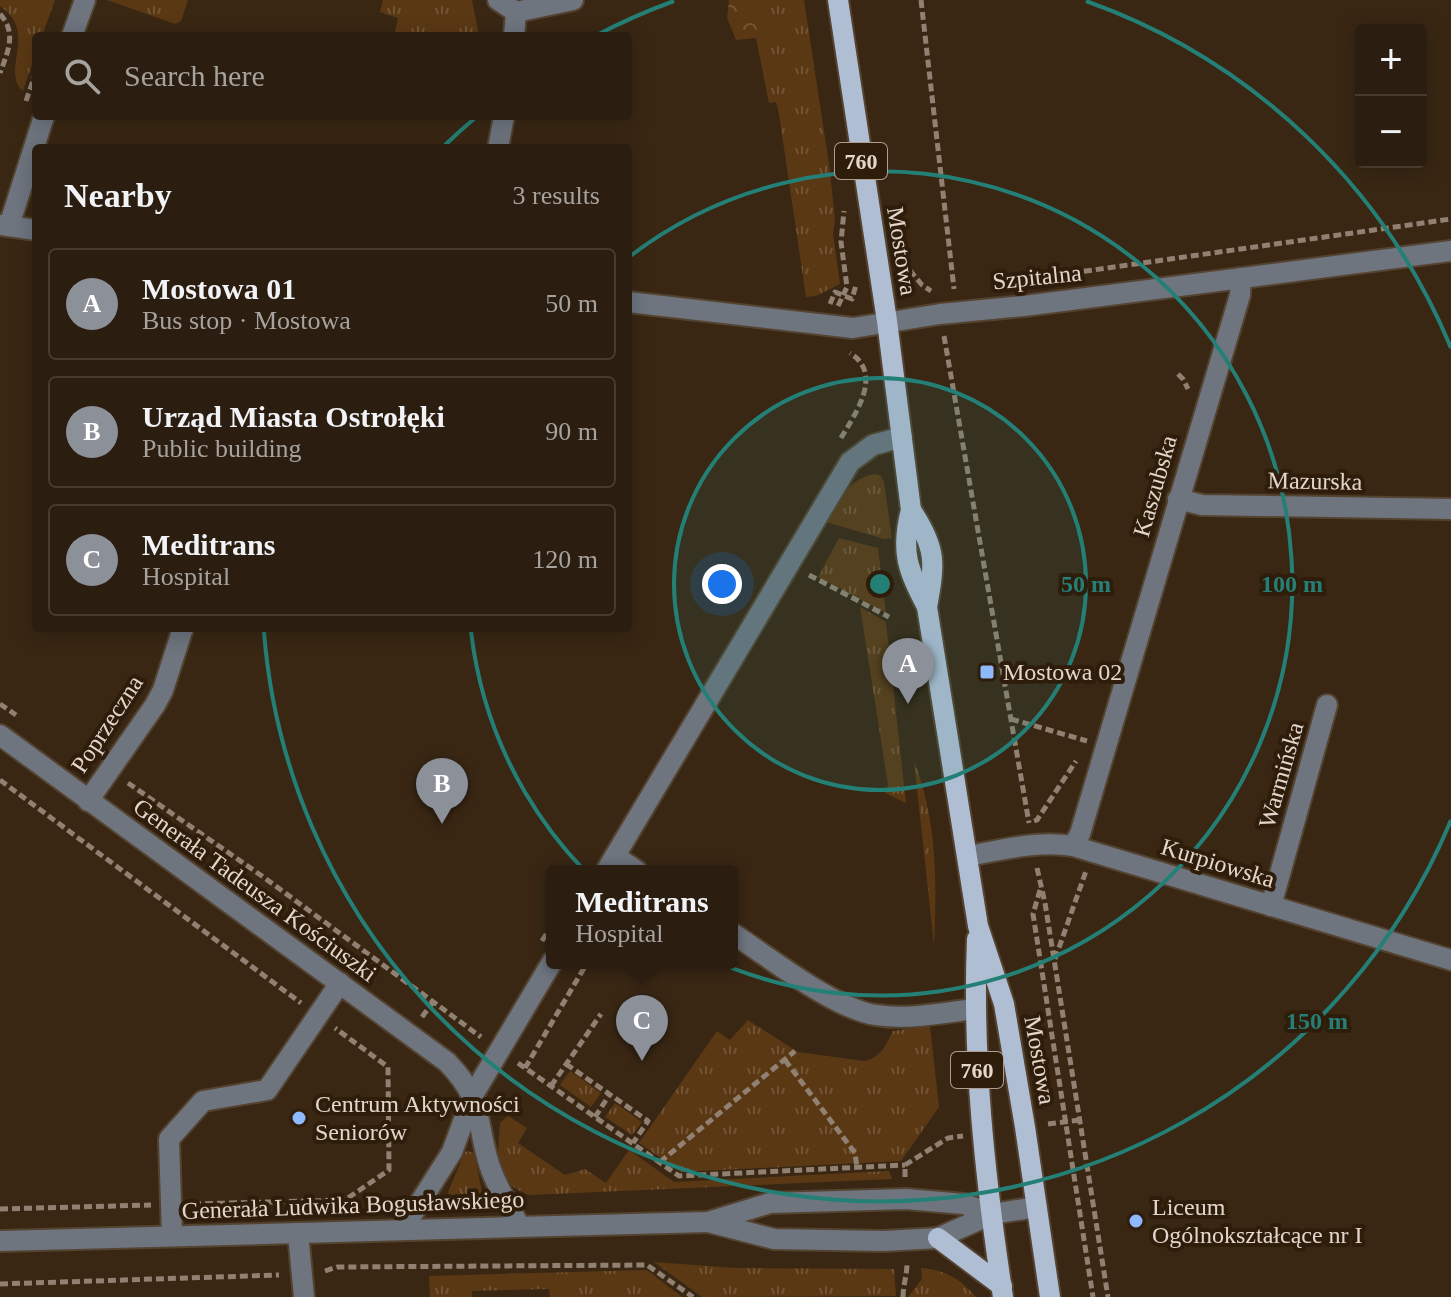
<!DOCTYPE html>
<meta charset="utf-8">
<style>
:root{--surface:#2b1d0f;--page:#372a1d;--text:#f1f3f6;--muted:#a6a29e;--line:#473b2f;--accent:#8c9099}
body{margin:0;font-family:"Times New Roman",serif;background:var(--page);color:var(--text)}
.controls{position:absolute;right:24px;top:24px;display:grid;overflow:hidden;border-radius:8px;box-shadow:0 4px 20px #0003}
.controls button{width:72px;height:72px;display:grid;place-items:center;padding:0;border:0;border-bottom:2px solid var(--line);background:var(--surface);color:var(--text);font:40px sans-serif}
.you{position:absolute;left:722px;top:584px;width:28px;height:28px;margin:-20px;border:6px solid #fff;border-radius:50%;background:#1a73e8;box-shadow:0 0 0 12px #1a73e833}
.badge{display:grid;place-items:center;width:52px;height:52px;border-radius:50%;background:var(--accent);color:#fff;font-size:26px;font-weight:700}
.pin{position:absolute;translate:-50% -66px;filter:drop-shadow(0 2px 4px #0008)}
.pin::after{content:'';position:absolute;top:42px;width:28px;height:24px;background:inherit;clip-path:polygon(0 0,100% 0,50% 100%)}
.popup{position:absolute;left:546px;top:865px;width:192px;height:104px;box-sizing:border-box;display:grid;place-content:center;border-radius:8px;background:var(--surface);filter:drop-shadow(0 2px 6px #0005);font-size:26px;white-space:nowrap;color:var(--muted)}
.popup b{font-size:30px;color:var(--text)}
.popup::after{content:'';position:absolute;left:50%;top:100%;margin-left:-16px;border:16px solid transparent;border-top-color:var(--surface)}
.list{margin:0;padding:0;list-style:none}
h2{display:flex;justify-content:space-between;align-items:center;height:104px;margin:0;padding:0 32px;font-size:34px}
h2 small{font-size:26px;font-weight:400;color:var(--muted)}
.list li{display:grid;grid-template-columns:52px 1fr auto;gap:24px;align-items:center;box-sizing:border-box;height:112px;margin:0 16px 16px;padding:0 16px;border:2px solid var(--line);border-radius:8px}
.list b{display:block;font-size:30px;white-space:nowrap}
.list p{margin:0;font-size:26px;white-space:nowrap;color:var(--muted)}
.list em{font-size:26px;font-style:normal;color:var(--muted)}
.icon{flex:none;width:44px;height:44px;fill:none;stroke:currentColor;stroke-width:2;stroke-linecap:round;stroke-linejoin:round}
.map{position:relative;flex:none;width:1451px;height:1297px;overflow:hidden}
.search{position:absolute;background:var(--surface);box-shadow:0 4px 20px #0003;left:32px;top:32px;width:600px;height:88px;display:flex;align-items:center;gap:20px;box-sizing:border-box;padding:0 28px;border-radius:8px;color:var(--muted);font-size:30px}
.panel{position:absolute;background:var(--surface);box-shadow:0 4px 20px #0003;left:32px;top:144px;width:600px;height:488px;border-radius:8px}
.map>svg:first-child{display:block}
.grass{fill:url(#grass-tufts)}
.forest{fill:url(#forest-crowns)}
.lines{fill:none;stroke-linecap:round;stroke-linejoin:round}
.minor-casing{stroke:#544331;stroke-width:24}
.major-casing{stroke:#544331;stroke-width:24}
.path{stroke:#908172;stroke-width:5;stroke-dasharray:8 4;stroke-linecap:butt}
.minor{stroke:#6e757f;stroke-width:20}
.major{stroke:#b0bed4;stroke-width:20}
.ring{fill:none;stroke:#248077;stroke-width:4}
.poi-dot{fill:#8eb9fc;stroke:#2f1d0b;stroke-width:3}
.labels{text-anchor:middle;stroke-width:8;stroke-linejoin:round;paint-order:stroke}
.shield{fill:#2f1d0b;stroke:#ad9e91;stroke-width:2}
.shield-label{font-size:22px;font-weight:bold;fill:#e3d6cb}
.street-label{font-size:24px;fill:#e3d6cb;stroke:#2f1d0b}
.poi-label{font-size:24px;fill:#e3d6cb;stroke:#2f1d0b;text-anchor:start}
.centre{fill:#248077;stroke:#2f1d0b;stroke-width:4}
.ring-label{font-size:24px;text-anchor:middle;font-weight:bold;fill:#248077;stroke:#2f1d0b;stroke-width:8;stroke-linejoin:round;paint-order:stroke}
</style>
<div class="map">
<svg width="1451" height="1297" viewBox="0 0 1451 1297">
<defs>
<pattern id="grass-tufts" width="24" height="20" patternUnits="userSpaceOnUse" patternTransform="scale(2)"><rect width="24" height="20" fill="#5a3814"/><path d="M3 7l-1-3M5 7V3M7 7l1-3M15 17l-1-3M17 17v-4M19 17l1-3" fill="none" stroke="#725435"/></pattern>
<pattern id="forest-crowns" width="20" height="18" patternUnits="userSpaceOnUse" patternTransform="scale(2)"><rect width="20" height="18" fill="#5a3814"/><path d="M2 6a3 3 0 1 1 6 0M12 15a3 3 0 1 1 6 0" fill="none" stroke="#725435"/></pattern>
</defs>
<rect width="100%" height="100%" fill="#392714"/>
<g class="grass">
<path d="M0 0H55L42 36H36V53L23 91C0 70 39 33 0 6Z"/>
<polygon points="107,0 188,0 181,21 175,24"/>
<polygon points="383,0 472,0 479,36 394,36 398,18 380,12"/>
<polygon points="763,0 804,0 829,164 835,219 833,234 840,284 816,296 806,297 779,114 776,102 769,103 756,38 763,30"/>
<path d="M876 474 881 476 884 482 892 538 884 539 826 522C838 502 849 477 876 474Z"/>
<polygon points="839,538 878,548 886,613 818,577"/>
<polygon points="860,607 886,622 906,803 885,793 888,785"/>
<path d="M914 761C937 820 937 883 934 945Z"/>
<path d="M748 1020 798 1052 864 1061C882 1057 885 1046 893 1031L930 1026 939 1107 901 1161 681 1172 639 1143 717 1031 730 1040Z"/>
<polygon points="570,1071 601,1093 591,1107 560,1085"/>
<polygon points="615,1103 642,1122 632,1135 605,1117"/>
<path d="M508 1116 527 1128 518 1143 565 1175 585 1169 606 1183 629 1150 674 1182 889 1171 892 1179 529 1195C492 1181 498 1156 500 1123Z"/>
<polygon points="468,1151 474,1153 482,1192 480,1194 449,1195 448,1192 465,1152"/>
<polygon points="654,1262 736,1268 894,1269 896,1296 702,1297"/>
<path d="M921 1268C946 1270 960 1279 976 1297H908L922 1279Z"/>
<polygon points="647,1270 682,1297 550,1297 549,1289 472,1291 472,1297 430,1297 429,1276"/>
</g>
<polygon class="forest" points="729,0 763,0 763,30 756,38 736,40 727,18"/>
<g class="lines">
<g class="minor-casing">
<g id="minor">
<polyline points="498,0 516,12 514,36"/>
<polyline points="516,12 573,0"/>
<polyline points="72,36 85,0"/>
<polyline points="498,148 504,116"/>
<polyline points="0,225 36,230"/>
<polyline points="9,226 44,116"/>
<polyline points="628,302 853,328 940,314 1024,306 1451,251"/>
<polyline points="1178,499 1202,505 1451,509"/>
<path d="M0 735 447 1062C484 1100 475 1118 489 1164 496 1186 508 1205 519 1225"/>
<polyline points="88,801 155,705 163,690 183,628"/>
<polyline points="1073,846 1080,834 1240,295 1241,278"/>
<polyline points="615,856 637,871"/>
<path d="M967 856C1002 850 1038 840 1073 846L1451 960"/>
<polyline points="606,871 850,462 873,445 902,437"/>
<polyline points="1271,906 1327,705"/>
<path d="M732 933C769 957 834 1009 876 1015 908 1020 942 1013 974 1009"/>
<polyline points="708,1222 774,1239 884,1241 938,1238 992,1214 1037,1207"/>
<polyline points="403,1229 452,1152 473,1095 552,962"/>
<polyline points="298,1233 304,1297"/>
<polyline points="172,1236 169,1139 203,1101 267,1090 340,983"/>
<polyline points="0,1241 708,1222 770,1203 906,1199 964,1204 992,1214"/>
</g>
</g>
<g class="major-casing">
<g id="major">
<path d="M838 0 887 321 911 510C900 552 908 570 927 607L978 926 1004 1004 1025 1127 1050 1297"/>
<path d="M911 510C937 549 935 563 927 607"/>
<path d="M977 939C972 1059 985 1178 1003 1297"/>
<polyline points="938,1238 1002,1286"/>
</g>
</g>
<g class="path">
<polyline points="921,0 954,289"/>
<path d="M0 14C17 33 8 51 0 73"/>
<polyline points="26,101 36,72"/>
<polyline points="902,261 922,285 931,291"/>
<polyline points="1072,273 1451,219"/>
<polyline points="830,304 835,292 852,299 856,285"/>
<polyline points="838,306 847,287 841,242 844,211"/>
<polyline points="944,336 1029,823"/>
<polyline points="1178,374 1183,379 1188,389"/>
<path d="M841 438C855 414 884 374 850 353"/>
<polyline points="809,575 889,617"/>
<polyline points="0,704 16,715"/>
<polyline points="1011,719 1087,741"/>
<polyline points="0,780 301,1003"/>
<polyline points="128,783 262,876 481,1037"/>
<polyline points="1034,821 1037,820 1076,761"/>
<polyline points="1037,868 1045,903 1108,1297"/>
<polyline points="1040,890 1033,914 1093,1297"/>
<polyline points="542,941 552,925"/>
<polyline points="1055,959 1086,871"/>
<polyline points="422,1017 433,1002"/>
<polyline points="785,1060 855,1153 857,1168"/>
<polyline points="518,1063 679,1176 905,1165"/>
<polyline points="566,1064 648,1121 633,1143"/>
<polyline points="525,1068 587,963"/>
<polyline points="551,1086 601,1014"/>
<polyline points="595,1117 610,1094"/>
<polyline points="1048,1124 1080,1120"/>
<polyline points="660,1162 795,1051"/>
<polyline points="905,1177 905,1165 948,1138 963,1136"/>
<polyline points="193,1204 345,1200 389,1170 388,1067 335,1028"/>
<polyline points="0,1209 151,1205"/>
<polyline points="325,1271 337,1267 647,1265 693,1297"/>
<polyline points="0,1284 279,1275"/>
<path d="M903 1297C903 1285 907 1276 907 1263"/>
</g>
<use href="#minor" class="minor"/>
<use href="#major" class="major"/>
</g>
<circle cx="880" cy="584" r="206" fill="#248077" fill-opacity=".12"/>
<g class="ring">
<circle cx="880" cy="584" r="206"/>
<path d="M629 257A412 412 0 1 1 471 631"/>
<path d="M1451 820A618 618 0 0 1 264 632M443 147A618 618 0 0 1 475 118M595 36A618 618 0 0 1 674 1M1086 1A618 618 0 0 1 1451 348"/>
</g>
<g class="poi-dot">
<rect x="979" y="664" width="16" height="16" rx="4"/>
<circle cx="299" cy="1118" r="8"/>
<circle cx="1136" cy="1221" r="8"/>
</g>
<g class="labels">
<g class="shield">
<rect x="835" y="143" width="52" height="36" rx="6"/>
<rect x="951" y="1052" width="52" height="36" rx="6"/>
</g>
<g class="shield-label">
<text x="861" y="169">760</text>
<text x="977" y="1078">760</text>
</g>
<g class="street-label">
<text transform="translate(902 251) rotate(81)" y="8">Mostowa</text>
<text transform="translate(1037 277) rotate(-6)" y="8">Szpitalna</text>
<text transform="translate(1315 481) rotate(1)" y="8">Mazurska</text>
<text transform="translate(1155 486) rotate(-74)" y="8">Kaszubska</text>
<text transform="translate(107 724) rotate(-57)" y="8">Poprzeczna</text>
<text transform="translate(1281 775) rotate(-74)" y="8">Warmińska</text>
<text transform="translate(1218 863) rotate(17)" y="8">Kurpiowska</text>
<text transform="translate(255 890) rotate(36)" y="8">Generała Tadeusza Kościuszki</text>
<text transform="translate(1040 1060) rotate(80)" y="8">Mostowa</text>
<text transform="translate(353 1205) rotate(-2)" y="8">Generała Ludwika Bogusławskiego</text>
</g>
<g class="poi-label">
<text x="1003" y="680">Mostowa 02</text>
<text x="315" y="1112">Centrum Aktywności<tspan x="315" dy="28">Seniorów</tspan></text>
<text x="1152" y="1215">Liceum<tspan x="1152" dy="28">Ogólnokształcące nr I</tspan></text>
</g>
</g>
<circle cx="880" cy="584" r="12" class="centre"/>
<g class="ring-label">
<text x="1086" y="592">50 m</text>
<text x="1292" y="592">100 m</text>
<text x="1317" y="1029">150 m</text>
</g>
</svg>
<div class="controls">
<button>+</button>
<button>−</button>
</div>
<div class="you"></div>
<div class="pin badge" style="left:908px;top:704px">A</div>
<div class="pin badge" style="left:442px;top:824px">B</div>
<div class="pin badge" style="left:642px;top:1061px">C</div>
<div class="popup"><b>Meditrans</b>Hospital</div>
<div class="search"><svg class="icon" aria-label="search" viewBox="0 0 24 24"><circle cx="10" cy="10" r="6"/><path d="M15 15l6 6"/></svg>Search here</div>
<section class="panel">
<h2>Nearby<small>3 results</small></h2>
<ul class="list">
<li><span class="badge">A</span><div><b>Mostowa 01</b><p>Bus stop · Mostowa</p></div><em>50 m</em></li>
<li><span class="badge">B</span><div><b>Urząd Miasta Ostrołęki</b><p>Public building</p></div><em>90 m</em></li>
<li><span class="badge">C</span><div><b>Meditrans</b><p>Hospital</p></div><em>120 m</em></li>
</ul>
</section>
</div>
